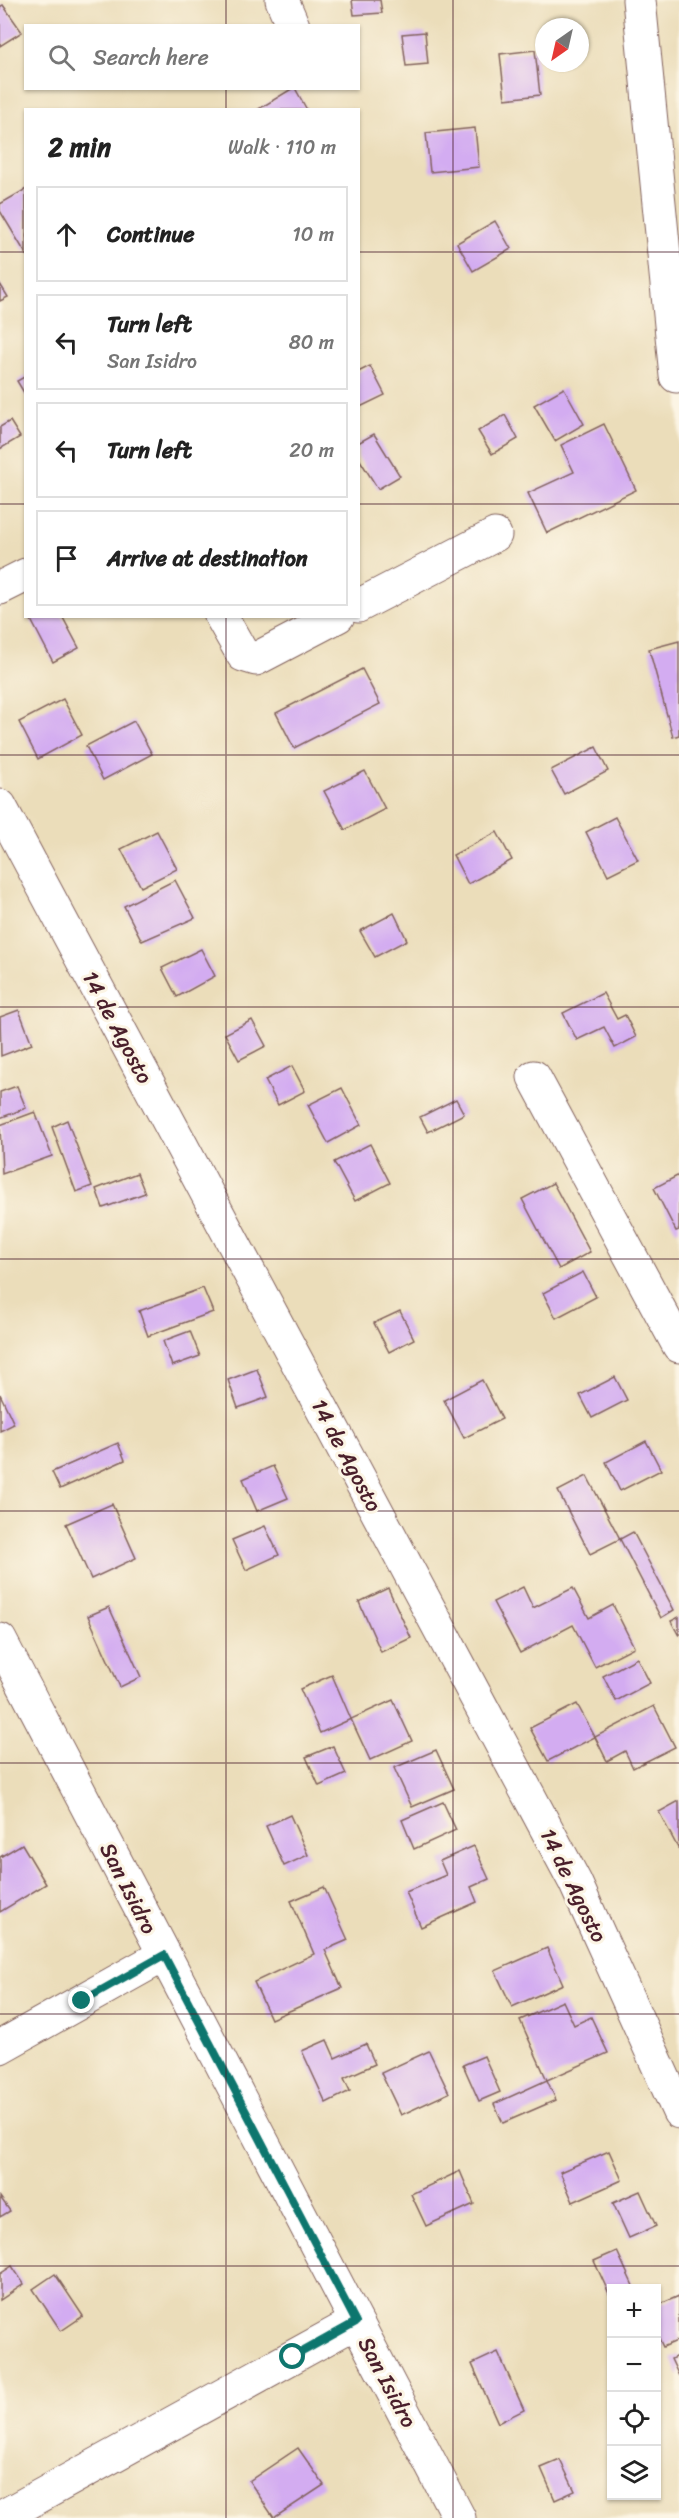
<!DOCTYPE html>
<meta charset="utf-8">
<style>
:root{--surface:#fff;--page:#f2f2f2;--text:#222;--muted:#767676;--line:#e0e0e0}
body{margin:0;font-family:Sriracha,sans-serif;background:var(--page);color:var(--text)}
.controls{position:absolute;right:18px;bottom:18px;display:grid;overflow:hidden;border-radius:0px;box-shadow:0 2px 4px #0004}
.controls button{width:54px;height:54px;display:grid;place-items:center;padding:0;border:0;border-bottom:2px solid var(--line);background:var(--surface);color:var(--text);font:30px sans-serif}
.compass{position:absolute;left:535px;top:18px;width:54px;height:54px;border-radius:50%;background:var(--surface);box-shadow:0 2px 4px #0004;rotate:214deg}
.stop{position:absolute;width:18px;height:18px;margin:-14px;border:4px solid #0f766e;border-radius:50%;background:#fff}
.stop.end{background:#0f766e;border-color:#fff;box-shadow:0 2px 6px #0008}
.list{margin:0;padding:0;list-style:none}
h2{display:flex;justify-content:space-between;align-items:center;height:78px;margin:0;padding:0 24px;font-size:26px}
h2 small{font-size:20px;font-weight:400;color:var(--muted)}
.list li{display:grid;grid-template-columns:39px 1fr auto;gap:18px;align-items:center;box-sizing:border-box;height:96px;margin:0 12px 12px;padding:0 12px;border:2px solid var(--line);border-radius:0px}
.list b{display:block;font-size:22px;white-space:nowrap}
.list p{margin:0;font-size:20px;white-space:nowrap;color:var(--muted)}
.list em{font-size:20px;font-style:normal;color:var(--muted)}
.icon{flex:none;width:33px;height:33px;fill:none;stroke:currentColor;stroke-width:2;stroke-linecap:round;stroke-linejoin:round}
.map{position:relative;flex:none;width:679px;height:2518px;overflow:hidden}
.search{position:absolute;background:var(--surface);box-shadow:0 2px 4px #0004;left:24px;top:24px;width:336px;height:66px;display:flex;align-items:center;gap:15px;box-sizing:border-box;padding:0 21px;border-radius:0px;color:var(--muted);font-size:22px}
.panel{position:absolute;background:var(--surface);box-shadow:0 2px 4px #0004;left:24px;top:108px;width:336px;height:510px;border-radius:0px}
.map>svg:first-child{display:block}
.building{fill:#d3acf1}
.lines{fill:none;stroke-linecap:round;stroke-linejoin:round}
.minor-casing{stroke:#82625d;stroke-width:35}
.minor{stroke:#fff;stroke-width:33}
.route{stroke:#0f766e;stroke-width:8}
.grid{fill:none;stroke:#4a1f2b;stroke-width:1.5;stroke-opacity:0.55}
.labels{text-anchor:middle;stroke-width:6;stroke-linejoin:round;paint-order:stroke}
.street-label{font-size:22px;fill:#4a1f2b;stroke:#fcf5e5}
</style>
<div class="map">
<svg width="679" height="2518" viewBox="0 0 679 2518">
<rect width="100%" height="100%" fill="#fcf5e5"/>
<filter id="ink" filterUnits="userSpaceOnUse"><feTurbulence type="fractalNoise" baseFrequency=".0167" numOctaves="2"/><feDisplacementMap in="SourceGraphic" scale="12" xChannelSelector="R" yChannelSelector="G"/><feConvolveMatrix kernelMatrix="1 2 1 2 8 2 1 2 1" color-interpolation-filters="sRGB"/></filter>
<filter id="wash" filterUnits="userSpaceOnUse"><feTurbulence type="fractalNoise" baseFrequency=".008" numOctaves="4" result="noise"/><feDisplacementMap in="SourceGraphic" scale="24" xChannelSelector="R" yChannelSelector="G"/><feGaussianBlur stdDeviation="1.35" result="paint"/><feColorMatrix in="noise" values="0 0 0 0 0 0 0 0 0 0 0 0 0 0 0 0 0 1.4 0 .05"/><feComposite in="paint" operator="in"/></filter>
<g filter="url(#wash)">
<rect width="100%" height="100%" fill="#ebddba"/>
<g id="blocks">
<g class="building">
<polygon points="352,0 380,0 382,13 354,15"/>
<polygon points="3,5 22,32 0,46 0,7"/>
<polygon points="425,32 428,64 406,66 402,34"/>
<polygon points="535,50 540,95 505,99 500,54"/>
<polygon points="295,88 307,110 257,110 293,88"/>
<polygon points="475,128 479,167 430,172 426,133"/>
<polygon points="26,189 26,254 0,211 0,204"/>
<polygon points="495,221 511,249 473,271 457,243"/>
<polygon points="0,284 8,297 0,301"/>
<polygon points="370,366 385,395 358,408 358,372"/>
<polygon points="26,376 26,396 17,381"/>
<polygon points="564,388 584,424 555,441 534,405"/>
<polygon points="505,415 518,439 492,454 478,431"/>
<polygon points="10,421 20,437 0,449 0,427"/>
<polygon points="604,424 636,490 547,533 528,493 574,472 561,445"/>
<polygon points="374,434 400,476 378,489 358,457 358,443"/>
<polygon points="29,616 62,616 79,648 53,662"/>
<polygon points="679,641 679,735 673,737 649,649"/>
<polygon points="362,669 380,704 294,748 276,713"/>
<polygon points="63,699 82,735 38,759 19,722"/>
<polygon points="134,721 152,754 103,780 86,746"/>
<polygon points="596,747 608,771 564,794 551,770"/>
<polygon points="365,771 385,809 345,830 324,791"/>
<polygon points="615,817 638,860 608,875 586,832"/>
<polygon points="157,831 177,869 141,887 121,849"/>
<polygon points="497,832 512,860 468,884 453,855"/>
<polygon points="175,880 195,918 142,941 124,906"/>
<polygon points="394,913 407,940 375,957 360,931"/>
<polygon points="201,949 215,976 177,997 162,968"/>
<polygon points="603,993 617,1019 625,1015 636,1037 615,1048 604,1027 577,1040 563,1013"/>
<polygon points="19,1010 32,1044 1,1056 0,1017"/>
<polygon points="252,1020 266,1046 239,1060 225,1034"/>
<polygon points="292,1066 305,1091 278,1105 265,1080"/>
<polygon points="17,1086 26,1108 0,1118 0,1092"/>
<polygon points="342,1088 361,1125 328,1143 308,1105"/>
<polygon points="456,1099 464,1114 428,1132 420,1117"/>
<polygon points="35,1112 52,1156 2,1174 0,1125"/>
<polygon points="67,1120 92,1186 76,1192 52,1127"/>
<polygon points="370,1144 390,1183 355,1201 334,1162"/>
<polygon points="137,1173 145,1193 103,1208 96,1189"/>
<polygon points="679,1175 679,1230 676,1231 654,1188"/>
<polygon points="553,1183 590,1252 559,1269 522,1199"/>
<polygon points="583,1272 596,1297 556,1318 543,1293"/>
<polygon points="203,1288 213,1312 148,1336 139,1311"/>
<polygon points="400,1311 414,1339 389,1352 374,1323"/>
<polygon points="190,1331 200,1356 172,1366 163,1341"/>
<polygon points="257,1369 268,1397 238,1408 228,1380"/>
<polygon points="615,1377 627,1400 592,1418 580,1395"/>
<polygon points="482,1380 502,1419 464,1438 444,1400"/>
<polygon points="0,1394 14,1424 0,1431"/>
<polygon points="646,1441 661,1470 620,1491 606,1462"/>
<polygon points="118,1443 125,1460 60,1489 52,1472"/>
<polygon points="273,1466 288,1498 257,1511 243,1479"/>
<polygon points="587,1476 620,1539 590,1554 558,1491"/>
<polygon points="112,1504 136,1558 91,1579 66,1524"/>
<polygon points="265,1526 279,1555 246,1570 232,1540"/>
<polygon points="633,1532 674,1610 661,1618 620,1539"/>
<polygon points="523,1587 533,1608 573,1588 589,1618 613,1605 634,1647 595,1667 573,1625 520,1653 493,1602"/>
<polygon points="388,1588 411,1638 381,1652 359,1602"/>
<polygon points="109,1607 141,1677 120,1687 88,1616"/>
<polygon points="679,1617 679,1636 671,1621"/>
<polygon points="637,1658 650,1683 616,1701 603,1676"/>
<polygon points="332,1675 351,1719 320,1733 300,1689"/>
<polygon points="393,1700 412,1741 370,1760 351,1719"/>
<polygon points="577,1704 595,1737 548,1761 530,1728"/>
<polygon points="654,1706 675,1747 633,1768 625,1751 607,1761 595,1737"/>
<polygon points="333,1746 346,1774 319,1786 306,1757"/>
<polygon points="436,1750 454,1789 412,1807 394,1768"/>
<polygon points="679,1801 679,1850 659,1812"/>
<polygon points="443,1802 456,1830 414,1849 402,1820"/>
<polygon points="290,1815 308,1855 284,1866 266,1826"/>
<polygon points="22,1844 46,1884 0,1912 0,1857"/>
<polygon points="474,1846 489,1879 471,1887 477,1902 421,1927 406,1892 446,1875 440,1861"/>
<polygon points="324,1887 348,1940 325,1950 342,1988 271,2019 254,1982 314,1954 291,1901"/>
<polygon points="547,1948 563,1984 512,2007 495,1971"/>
<polygon points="563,2001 574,2025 591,2017 608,2053 547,2080 520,2020"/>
<polygon points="327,2040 335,2058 366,2044 375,2064 344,2078 350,2091 326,2103 302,2051"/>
<polygon points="429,2051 449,2093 401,2115 381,2073"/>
<polygon points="484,2056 500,2092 479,2101 463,2065"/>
<polygon points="547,2080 556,2100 503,2123 494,2104"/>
<polygon points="609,2151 622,2180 573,2202 560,2172"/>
<polygon points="460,2171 474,2204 426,2226 411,2194"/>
<polygon points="640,2191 656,2226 629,2238 613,2203"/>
<polygon points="0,2197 10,2211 0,2217"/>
<polygon points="617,2251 634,2288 612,2288 612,2300 594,2261"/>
<polygon points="12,2266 24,2284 0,2300 0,2274"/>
<polygon points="55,2274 83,2316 61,2331 33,2289"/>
<polygon points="679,2296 679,2340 663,2347 656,2332 656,2306"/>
<polygon points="498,2352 524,2410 498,2423 472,2364"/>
<polygon points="679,2355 679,2376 671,2359"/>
<polygon points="298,2448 324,2485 274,2518 249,2481"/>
<polygon points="560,2460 575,2491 555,2500 541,2468"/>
</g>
</g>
</g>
<g filter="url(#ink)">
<use href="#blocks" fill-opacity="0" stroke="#82625d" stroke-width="1.5"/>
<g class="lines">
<g class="minor-casing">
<g id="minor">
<polyline points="282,0 293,26"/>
<polyline points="639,0 676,376"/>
<polyline points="0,588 26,575"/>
<polyline points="358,606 495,535"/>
<polyline points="221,616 243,655 256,659 338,616"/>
<polyline points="0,806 575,1882 679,2112"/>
<polyline points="534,1077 679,1346"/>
<polyline points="0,1640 459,2518"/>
<polyline points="0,2047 164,1955"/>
<polyline points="0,2518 356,2322"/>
</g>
</g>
<use href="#minor" class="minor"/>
</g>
</g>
<g class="lines" filter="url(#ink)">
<polyline class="route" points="82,2001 164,1955 356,2322 293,2357"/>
</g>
<path class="grid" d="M226 0V26M453 0V2518M226 88V110M0 252H26M358 252H679M0 504H26M358 504H679M226 616V2518M0 755H679M0 1007H679M0 1259H679M0 1511H679M0 1763H679M0 2014H679M0 2266H679"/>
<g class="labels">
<g class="street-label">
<text transform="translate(118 1027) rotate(62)" y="8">14 de Agosto</text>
<text transform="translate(347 1455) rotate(62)" y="8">14 de Agosto</text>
<text transform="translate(574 1885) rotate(64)" y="8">14 de Agosto</text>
<text transform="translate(129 1888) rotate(63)" y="8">San Isidro</text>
<text transform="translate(388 2382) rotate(62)" y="8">San Isidro</text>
</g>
</g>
</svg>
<div class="controls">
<button>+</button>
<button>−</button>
<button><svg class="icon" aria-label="locate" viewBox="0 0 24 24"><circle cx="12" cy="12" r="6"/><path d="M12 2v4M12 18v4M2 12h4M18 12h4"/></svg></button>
<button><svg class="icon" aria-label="layers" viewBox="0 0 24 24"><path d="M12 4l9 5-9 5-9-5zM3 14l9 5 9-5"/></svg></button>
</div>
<svg class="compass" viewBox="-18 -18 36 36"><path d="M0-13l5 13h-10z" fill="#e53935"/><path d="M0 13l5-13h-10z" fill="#767676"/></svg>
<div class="stop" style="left:293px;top:2357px"></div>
<div class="stop end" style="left:82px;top:2001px"></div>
<div class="search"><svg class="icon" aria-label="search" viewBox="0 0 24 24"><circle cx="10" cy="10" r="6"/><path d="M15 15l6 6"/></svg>Search here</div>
<section class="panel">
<h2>2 min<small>Walk · 110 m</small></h2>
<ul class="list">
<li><svg class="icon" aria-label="ahead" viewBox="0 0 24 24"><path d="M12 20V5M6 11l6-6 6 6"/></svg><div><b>Continue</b></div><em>10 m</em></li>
<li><svg class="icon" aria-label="left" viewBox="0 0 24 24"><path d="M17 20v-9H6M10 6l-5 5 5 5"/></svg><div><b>Turn left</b><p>San Isidro</p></div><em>80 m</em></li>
<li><svg class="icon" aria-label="left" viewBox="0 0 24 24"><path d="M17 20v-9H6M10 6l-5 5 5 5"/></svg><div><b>Turn left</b></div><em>20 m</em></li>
<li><svg class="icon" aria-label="arrive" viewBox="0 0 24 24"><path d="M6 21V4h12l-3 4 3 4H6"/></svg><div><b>Arrive at destination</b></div></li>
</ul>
</section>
</div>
